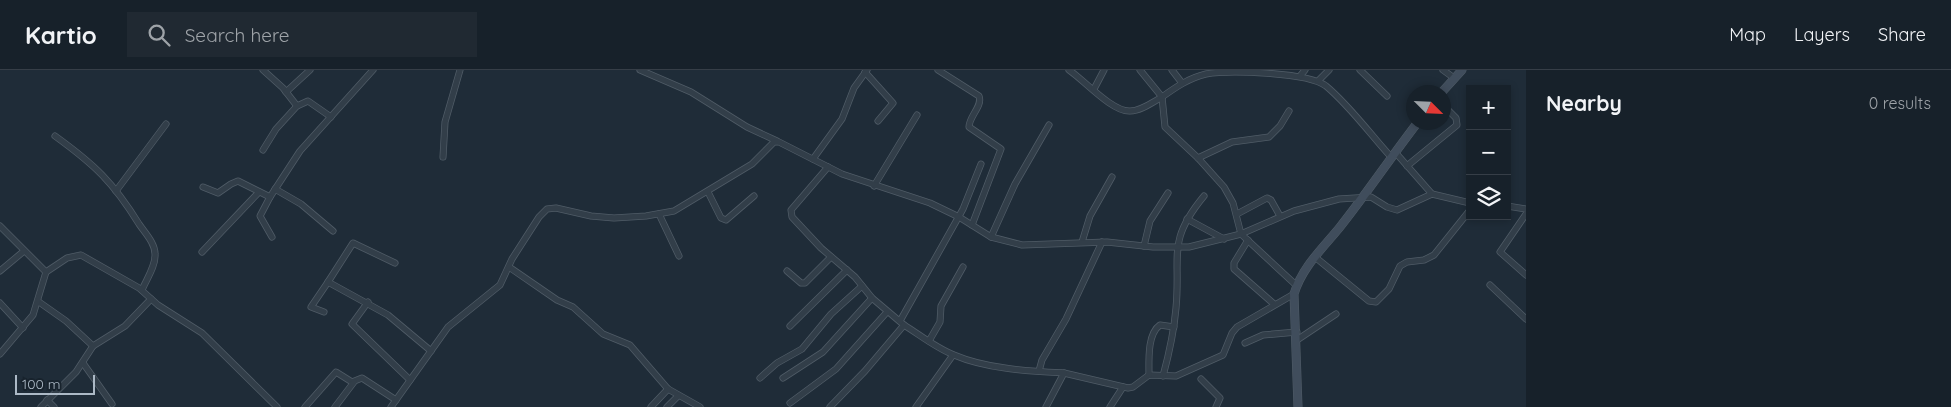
<!DOCTYPE html>
<meta charset="utf-8">
<style>
:root{--surface:#17212a;--page:#202932;--text:#f1f3f6;--muted:#9ea3a8;--line:#363e47}
body{margin:0;font-family:Quicksand,sans-serif;background:var(--page);color:var(--text)}
.controls{position:absolute;right:15px;top:15px;display:grid;overflow:hidden;border-radius:0px;box-shadow:0 2px 8px #0003}
.controls button{width:45px;height:45px;display:grid;place-items:center;padding:0;border:0;border-bottom:1px solid var(--line);background:var(--surface);color:var(--text);font:25px sans-serif}
.compass{position:absolute;left:1406px;top:15px;width:45px;height:45px;border-radius:50%;background:var(--surface);box-shadow:0 2px 8px #0003;rotate:114deg}
.scale{position:absolute;left:15px;bottom:12px;width:80px;box-sizing:border-box;padding-left:5px;border:2px solid #acb9c6;border-top:0;font-size:14px;line-height:18px;white-space:nowrap;color:#acb9c6;-webkit-text-stroke:4px #18232d;paint-order:stroke}
.list{margin:0;padding:0;list-style:none}
h2{display:flex;justify-content:space-between;align-items:center;height:65px;margin:0;padding:0 20px;font-size:21px}
h2 small{font-size:16px;font-weight:400;color:var(--muted)}
.icon{flex:none;width:28px;height:28px;fill:none;stroke:currentColor;stroke-width:2;stroke-linecap:round;stroke-linejoin:round}
.map{position:relative;flex:none;width:1526px;height:337px;overflow:hidden}
header{display:flex;align-items:center;gap:30px;box-sizing:border-box;height:70px;padding:0 25px;background:var(--surface);border-bottom:1px solid var(--line)}
header strong{font-size:24px}
nav{display:flex;gap:28px;margin-inline-start:auto;font-size:18px}
.search{width:350px;height:45px;background:var(--page);display:flex;align-items:center;gap:12px;box-sizing:border-box;padding:0 18px;border-radius:0px;color:var(--muted);font-size:19px}
main{display:flex}
aside{flex:1;background:var(--surface)}
.map>svg:first-child{display:block}
.lines{fill:none;stroke-linecap:round;stroke-linejoin:round}
.street-casing{stroke:#505c67;stroke-width:7}
.secondary-casing{stroke:#505c67;stroke-width:9}
.street{stroke:#323e49;stroke-width:5.5}
.secondary{stroke:#404d5c;stroke-width:8}
</style>
<header>
<strong>Kartio</strong>
<div class="search"><svg class="icon" aria-label="search" viewBox="0 0 24 24"><circle cx="10" cy="10" r="6"/><path d="M15 15l6 6"/></svg>Search here</div>
<nav><a>Map</a><a>Layers</a><a>Share</a></nav>
</header>
<main>
<div class="map">
<svg width="1526" height="337" viewBox="0 0 1526 337">
<rect width="100%" height="100%" fill="#1f2c38"/>
<g class="lines">
<g class="street-casing">
<g id="street">
<polyline points="263,0 283,18 297,36 308,31 331,47"/>
<polyline points="640,0 691,22 747,57 777,71"/>
<path d="M938 0 979 26C983 36 969 46 969 57L1001 79 972 155"/>
<path d="M1069 0C1084 10 1112 42 1130 41 1141 41 1153 32 1162 27L1165 57 1198 88 1224 117 1233 133 1241 164 1297 216"/>
<path d="M1140 0 1162 27C1176 17 1189 8 1206 4 1228 0 1308 2 1326 16 1350 36 1370 64 1391 87"/>
<polyline points="1172,0 1182,13"/>
<polyline points="1360,0 1387,26"/>
<polyline points="1443,0 1454,8"/>
<polyline points="865,2 893,33 878,51"/>
<polyline points="1300,6 1305,0"/>
<polyline points="1318,11 1329,0"/>
<polyline points="1094,19 1104,0"/>
<polyline points="286,22 310,0"/>
<path d="M55 66C95 95 113 112 139 154 145 163 155 173 155 184 156 196 146 210 142 220"/>
<polyline points="263,80 276,59 297,36"/>
<polyline points="1395,82 1432,124"/>
<polyline points="443,87 445,52 460,0"/>
<polyline points="1198,88 1232,72 1269,67 1280,56 1289,41"/>
<polyline points="813,89 842,49 854,18 867,0"/>
<polyline points="1407,96 1457,55 1456,48 1444,36"/>
<polyline points="828,97 791,140 792,147 821,178 855,207 872,228 904,255"/>
<polyline points="874,116 917,45"/>
<polyline points="203,117 218,123 231,114 238,111 270,127 300,81 373,0"/>
<polyline points="275,119 301,134 333,161"/>
<polyline points="116,121 166,54"/>
<polyline points="708,122 721,148 726,150 754,126"/>
<polyline points="270,127 260,146 272,167"/>
<polyline points="1507,136 1526,139"/>
<polyline points="659,144 679,186"/>
<polyline points="1237,144 1267,128 1271,130 1280,146"/>
<polyline points="1526,144 1500,182 1526,205"/>
<polyline points="1187,149 1224,169"/>
<polyline points="0,156 46,202 67,188 81,185 139,218 158,235 202,263 277,337"/>
<polyline points="991,167 1015,114 1049,55"/>
<polyline points="1248,170 1234,193 1234,199 1274,234"/>
<polyline points="1082,172 1090,146 1112,107"/>
<polyline points="1144,176 1150,151 1168,123"/>
<polyline points="202,182 259,122"/>
<polyline points="1315,187 1369,231 1376,232 1389,219 1400,196 1407,192 1424,190 1434,185 1470,140"/>
<polyline points="395,193 353,173 328,212 388,245 431,281"/>
<polyline points="509,197 557,230 573,237 603,264 630,275 668,319 700,337"/>
<polyline points="0,201 24,181"/>
<polyline points="787,201 801,213 805,213 831,187"/>
<polyline points="1490,215 1526,249"/>
<polyline points="39,232 66,251 93,276"/>
<polyline points="368,232 352,254 410,310"/>
<polyline points="0,233 23,258"/>
<polyline points="324,242 311,237 328,212"/>
<polyline points="900,251 963,139 981,94"/>
<polyline points="790,256 847,200"/>
<polyline points="1297,270 1336,244"/>
<polyline points="929,271 940,252 941,236 963,197"/>
<polyline points="1245,273 1263,265 1297,262"/>
<polyline points="0,284 33,245 46,202"/>
<polyline points="83,293 112,334"/>
<polyline points="1039,301 1042,290 1066,249 1102,172"/>
<polyline points="1064,303 1128,318 1133,317 1149,305 1176,306 1223,285 1232,263 1237,257 1294,224"/>
<path d="M1149 305C1149 291 1147 264 1160 255L1174 257"/>
<path d="M1163 306C1169 284 1174 261 1176 238 1181 185 1166 172 1204 126"/>
<polyline points="760,308 777,293 802,279 831,244 862,216"/>
<polyline points="783,308 823,282 872,228"/>
<polyline points="1201,309 1220,328 1216,337"/>
<polyline points="47,330 54,337"/>
<polyline points="790,333 836,299 887,242"/>
<polyline points="41,337 76,302 93,276 125,256 151,229"/>
<polyline points="305,337 336,302 352,312 362,308 396,330"/>
<polyline points="335,337 354,312"/>
<polyline points="391,337 448,257 500,215 512,189 539,147 547,139 556,138 591,146 614,148 646,146 674,141 752,94 774,72 779,72 842,104 930,133 959,147 991,167 1022,175 1107,172 1153,177 1189,177 1241,164 1294,141 1339,129 1371,127 1387,137 1397,140 1432,124 1470,133"/>
<polyline points="651,337 668,319"/>
<polyline points="667,337 678,326"/>
<path d="M830 337 865 301 904 255C920 265 936 278 954 285 987 299 1028 301 1064 303L1046 337"/>
<polyline points="916,337 953,285"/>
<polyline points="1110,337 1123,317"/>
</g>
</g>
<g class="secondary-casing">
<g id="secondary">
<polyline points="1442,22 1462,0"/>
<path d="M1298 337 1294 224C1302 197 1323 178 1340 157 1367 123 1391 87 1418 52"/>
</g>
</g>
<use href="#street" class="street"/>
<use href="#secondary" class="secondary"/>
</g>
</svg>
<div class="controls">
<button>+</button>
<button>−</button>
<button><svg class="icon" aria-label="layers" viewBox="0 0 24 24"><path d="M12 4l9 5-9 5-9-5zM3 14l9 5 9-5"/></svg></button>
</div>
<svg class="compass" viewBox="-18 -18 36 36"><path d="M0-13l5 13h-10z" fill="#e53935"/><path d="M0 13l5-13h-10z" fill="#9ea3a8"/></svg>
<div class="scale">100 m</div>
</div>
<aside>
<h2>Nearby<small>0 results</small></h2>
<ul class="list">
</ul>
</aside>
</main>
